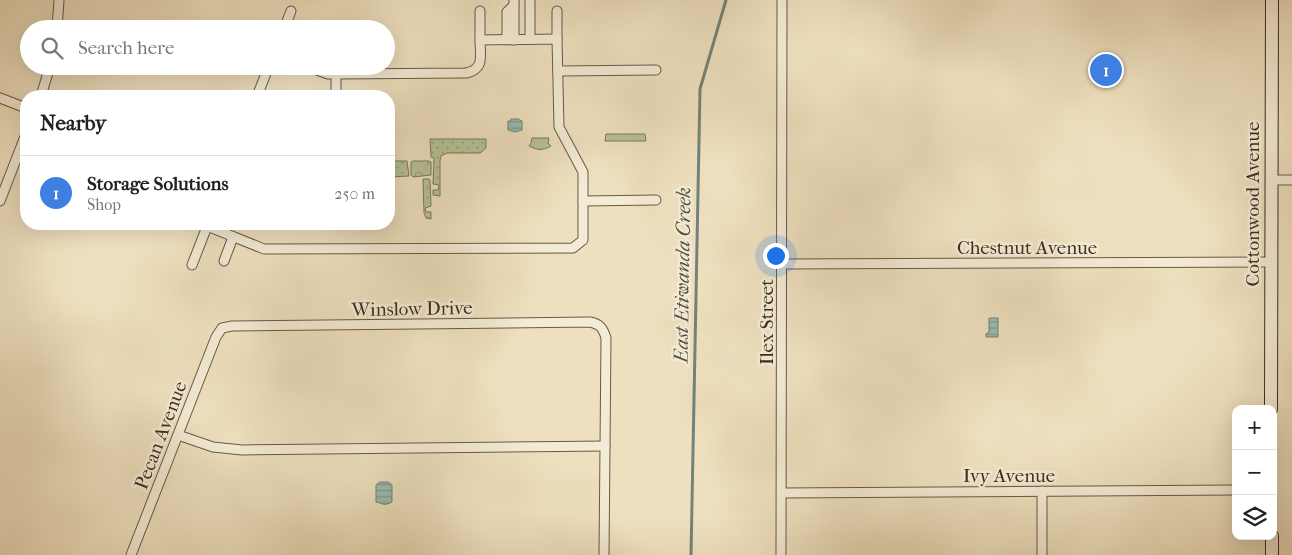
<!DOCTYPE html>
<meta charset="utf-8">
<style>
:root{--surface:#fff;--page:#f2f2f2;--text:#222;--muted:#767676;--line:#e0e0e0;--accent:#8f2418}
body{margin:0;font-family:"IM FELL French Canon",serif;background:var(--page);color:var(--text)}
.controls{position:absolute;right:15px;bottom:15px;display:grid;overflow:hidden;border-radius:10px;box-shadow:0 5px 20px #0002}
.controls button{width:45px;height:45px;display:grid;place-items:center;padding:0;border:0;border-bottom:1px solid var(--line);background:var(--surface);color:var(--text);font:25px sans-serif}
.you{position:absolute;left:775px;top:255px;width:18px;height:18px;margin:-12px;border:4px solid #fff;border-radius:50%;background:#1a73e8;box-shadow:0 0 0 8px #1a73e833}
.badge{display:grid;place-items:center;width:32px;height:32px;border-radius:50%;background:var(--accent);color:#fff;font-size:16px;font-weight:700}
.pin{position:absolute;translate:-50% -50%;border:2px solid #fff;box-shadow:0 1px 5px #0006}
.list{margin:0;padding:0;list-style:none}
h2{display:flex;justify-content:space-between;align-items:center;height:65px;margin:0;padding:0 20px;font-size:21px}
h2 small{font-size:16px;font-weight:400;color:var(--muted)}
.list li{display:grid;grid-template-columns:32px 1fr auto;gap:15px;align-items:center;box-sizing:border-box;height:75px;padding:0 20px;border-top:1px solid var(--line)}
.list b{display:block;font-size:19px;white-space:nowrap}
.list p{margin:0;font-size:16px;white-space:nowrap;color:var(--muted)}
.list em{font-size:16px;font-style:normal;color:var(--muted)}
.icon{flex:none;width:28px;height:28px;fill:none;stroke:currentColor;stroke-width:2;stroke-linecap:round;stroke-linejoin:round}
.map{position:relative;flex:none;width:1292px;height:555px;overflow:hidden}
.search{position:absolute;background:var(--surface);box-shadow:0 5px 20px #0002;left:20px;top:20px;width:375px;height:55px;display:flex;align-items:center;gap:12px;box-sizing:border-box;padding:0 18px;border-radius:28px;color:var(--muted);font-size:19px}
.panel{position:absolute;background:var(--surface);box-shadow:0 5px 20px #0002;left:20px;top:90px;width:375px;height:140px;border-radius:20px}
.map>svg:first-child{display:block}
.grass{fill:url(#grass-dots);stroke:#78785a}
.forest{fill:url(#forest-crowns);stroke:#78785a}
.garden{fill:#b5c395;stroke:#78785a}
.water{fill:url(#water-rules);stroke:#738377}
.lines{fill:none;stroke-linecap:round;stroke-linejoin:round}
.stream{stroke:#738377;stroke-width:3}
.street-casing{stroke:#675946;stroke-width:11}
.secondary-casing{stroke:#3a2c1e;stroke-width:14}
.street{stroke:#f4ebd5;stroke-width:9}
.secondary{stroke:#f4ebd5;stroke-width:12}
.labels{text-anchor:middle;stroke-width:5;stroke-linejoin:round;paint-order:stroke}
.street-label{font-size:19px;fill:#3a2c1e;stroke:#f4ebd5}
.water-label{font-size:20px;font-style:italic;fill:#525043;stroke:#f4ebd5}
</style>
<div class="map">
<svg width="1292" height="555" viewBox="0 0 1292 555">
<defs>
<pattern id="grass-dots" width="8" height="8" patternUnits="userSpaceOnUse" patternTransform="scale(1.25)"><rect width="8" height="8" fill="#b5c395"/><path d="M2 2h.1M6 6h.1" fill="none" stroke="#949f79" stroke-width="1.8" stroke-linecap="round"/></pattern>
<pattern id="forest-crowns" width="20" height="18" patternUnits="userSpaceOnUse" patternTransform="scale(1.25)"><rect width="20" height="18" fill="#b5c395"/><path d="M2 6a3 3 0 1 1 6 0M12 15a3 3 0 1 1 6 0" fill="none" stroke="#949f79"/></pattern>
<pattern id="water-rules" width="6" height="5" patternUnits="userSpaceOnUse" patternTransform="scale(1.25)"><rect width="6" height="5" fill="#99bdb3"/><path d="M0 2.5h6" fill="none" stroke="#7e9a91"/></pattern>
</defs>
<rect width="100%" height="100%" fill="#eee0bf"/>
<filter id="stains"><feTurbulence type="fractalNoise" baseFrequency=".004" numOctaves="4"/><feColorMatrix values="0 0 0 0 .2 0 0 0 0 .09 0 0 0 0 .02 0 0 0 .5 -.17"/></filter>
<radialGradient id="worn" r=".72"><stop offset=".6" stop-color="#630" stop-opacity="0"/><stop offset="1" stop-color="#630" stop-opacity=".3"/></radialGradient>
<g class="grass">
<polygon points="430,139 486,139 486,148 480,153 447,153 441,156 440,161 440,196 433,195 433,190 438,190 439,185 433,184 434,158 431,157"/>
<polygon points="389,161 407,161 409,176 389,177"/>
<polygon points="423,179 429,179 430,181 431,206 425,208 426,212 431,212 431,219 426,218 424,213"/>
</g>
<polygon class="forest" points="413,161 429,161 431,162 431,175 413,177 411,175 411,162"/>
<g class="garden">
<polygon points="606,134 645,134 646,141 605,141"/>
<path d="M532 138H549L548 143 551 146C543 151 537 150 529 146L531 143Z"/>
</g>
<g class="water">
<polygon points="511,119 519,119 519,120 522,121 522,130 515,132 508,130 508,121 511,121"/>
<polygon points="989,318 998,318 998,337 986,337 986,334 989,332"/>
<path d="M380 482H388L392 485V502C384 506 384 504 376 502V485Z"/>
</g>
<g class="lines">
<polyline class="stream" points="691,555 700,89 726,0"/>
<g class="street-casing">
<g id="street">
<polyline points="514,0 514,40"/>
<polyline points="530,0 530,39"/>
<polyline points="480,11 480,40"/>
<polyline points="557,11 557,39"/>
<polyline points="57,29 59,0"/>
<polyline points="284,29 291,11"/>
<polyline points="507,40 507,12 514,5"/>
<polyline points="558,71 656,70"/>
<polyline points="336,74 336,96"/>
<polyline points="41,96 50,66"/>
<polyline points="257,96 269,66"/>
<polyline points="0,98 26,108"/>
<polyline points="1271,180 1292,180"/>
<polyline points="0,201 26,134"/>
<polyline points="583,201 656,200"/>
<path d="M207 226 264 249 573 248 583 240V172L559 127 557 39 480 40C480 56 485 69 466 73L336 74H328L306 66"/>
<polyline points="224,261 233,237"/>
<polyline points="782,264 1271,262"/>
<polyline points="192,265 208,224"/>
<polyline points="178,435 213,447 242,450 605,446"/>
<polyline points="1042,491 1042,555"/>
<polyline points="782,493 1236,490"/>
<path d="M131 555 216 337 222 328 232 326 590 322C600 324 603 328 606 338L604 555"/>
<polyline points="781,555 782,0"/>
</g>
</g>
<g class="secondary-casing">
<g id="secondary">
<polyline points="1271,409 1272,0"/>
<polyline points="1272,536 1272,555"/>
</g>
</g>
<use href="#street" class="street"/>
<use href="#secondary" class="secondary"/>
</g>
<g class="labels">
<g class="street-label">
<text transform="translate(1252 204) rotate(-90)" y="7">Cottonwood Avenue</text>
<text x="1027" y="254">Chestnut Avenue</text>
<text transform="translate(412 308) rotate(-1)" y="7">Winslow Drive</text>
<text transform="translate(766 322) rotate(-90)" y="7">Ilex Street</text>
<text transform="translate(160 435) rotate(-69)" y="7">Pecan Avenue</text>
<text x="1009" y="482">Ivy Avenue</text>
</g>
<g class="water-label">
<text transform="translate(682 275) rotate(-89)" y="7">East Etiwanda Creek</text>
</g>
</g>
<rect width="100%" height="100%" filter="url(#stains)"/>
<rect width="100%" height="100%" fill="url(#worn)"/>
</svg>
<div class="controls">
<button>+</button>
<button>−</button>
<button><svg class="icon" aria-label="layers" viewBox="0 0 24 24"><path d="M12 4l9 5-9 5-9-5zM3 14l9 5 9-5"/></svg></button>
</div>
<div class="you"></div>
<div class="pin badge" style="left:1106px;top:70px;background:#3f7fe0">1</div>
<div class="search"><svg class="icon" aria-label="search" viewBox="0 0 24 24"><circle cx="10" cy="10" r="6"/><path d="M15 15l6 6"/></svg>Search here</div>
<section class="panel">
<h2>Nearby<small></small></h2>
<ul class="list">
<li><span class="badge" style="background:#3f7fe0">1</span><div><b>Storage Solutions</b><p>Shop</p></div><em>250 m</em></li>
</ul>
</section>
</div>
